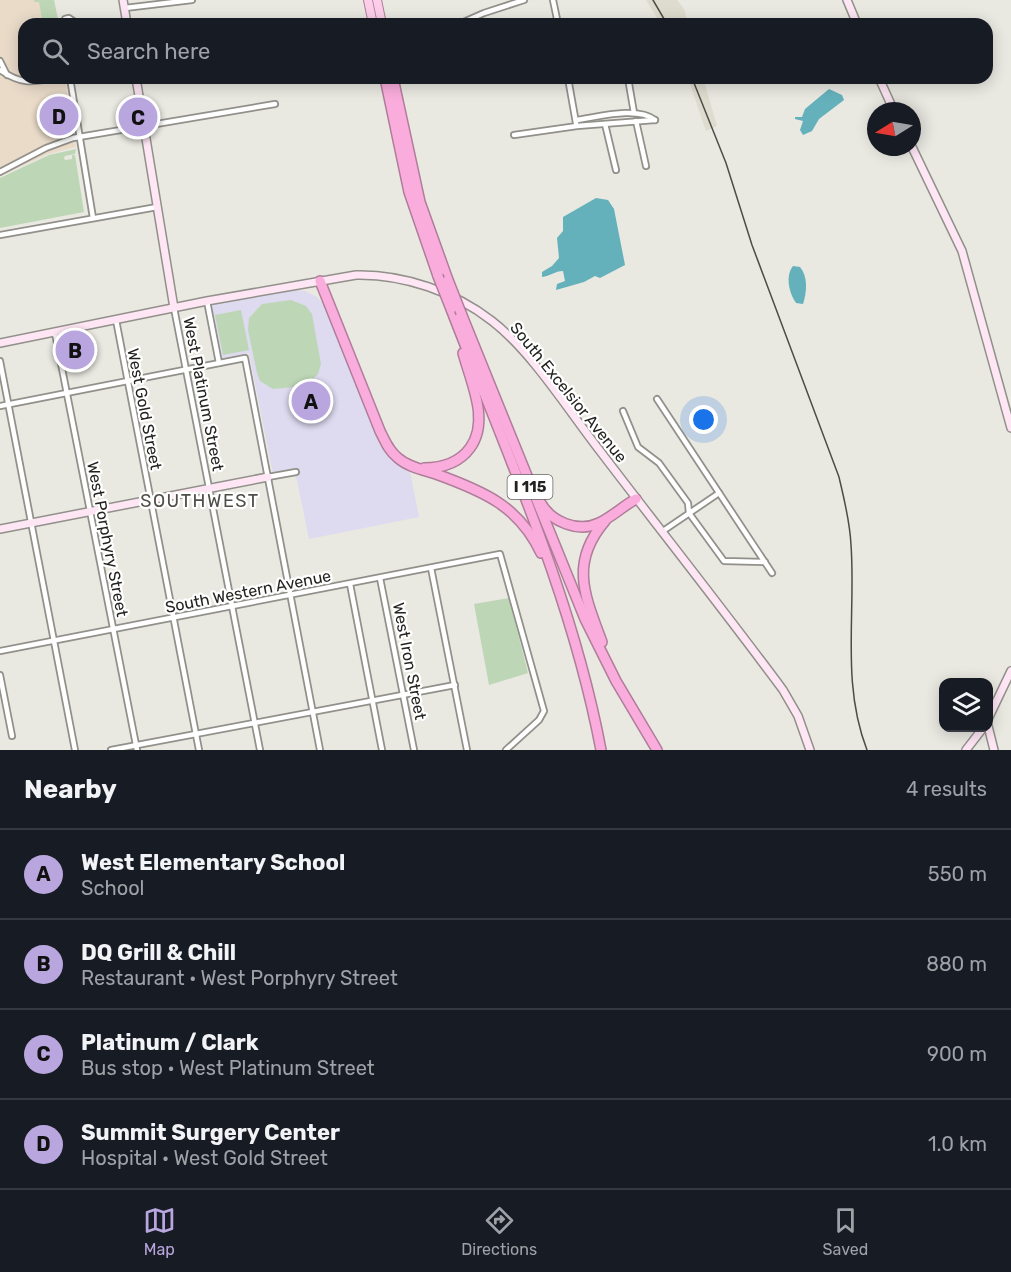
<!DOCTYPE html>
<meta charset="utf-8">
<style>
:root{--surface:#171b24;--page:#20242c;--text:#f1f3f6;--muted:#9ea1a6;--line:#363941;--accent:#baa6de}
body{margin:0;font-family:Rubik,sans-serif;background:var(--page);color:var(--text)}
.controls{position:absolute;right:18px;bottom:18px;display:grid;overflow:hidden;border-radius:12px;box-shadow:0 3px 15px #0003}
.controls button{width:54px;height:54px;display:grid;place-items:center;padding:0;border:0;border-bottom:2px solid var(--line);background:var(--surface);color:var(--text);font:30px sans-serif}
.compass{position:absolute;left:867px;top:102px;width:54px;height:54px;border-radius:50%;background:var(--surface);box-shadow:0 3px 15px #0003;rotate:259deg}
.you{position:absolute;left:704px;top:420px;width:21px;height:21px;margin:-15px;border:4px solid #fff;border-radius:50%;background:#1a73e8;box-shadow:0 0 0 9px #1a73e833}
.badge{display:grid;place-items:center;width:39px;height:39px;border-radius:50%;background:var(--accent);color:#111;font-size:20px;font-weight:700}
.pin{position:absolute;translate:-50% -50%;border:3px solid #fff;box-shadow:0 2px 6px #0006}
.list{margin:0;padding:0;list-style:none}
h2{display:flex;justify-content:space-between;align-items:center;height:78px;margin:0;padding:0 24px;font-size:26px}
h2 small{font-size:20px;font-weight:400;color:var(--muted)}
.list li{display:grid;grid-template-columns:39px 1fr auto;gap:18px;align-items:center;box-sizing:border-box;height:90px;padding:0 24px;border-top:2px solid var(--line)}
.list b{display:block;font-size:22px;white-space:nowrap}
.list p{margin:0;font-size:20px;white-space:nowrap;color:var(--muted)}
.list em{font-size:20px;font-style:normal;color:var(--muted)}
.icon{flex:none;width:33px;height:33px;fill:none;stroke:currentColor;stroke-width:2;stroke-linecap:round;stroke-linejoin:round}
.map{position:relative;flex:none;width:1011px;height:750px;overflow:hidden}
.search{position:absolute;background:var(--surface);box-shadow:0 3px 15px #0003;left:18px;right:18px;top:18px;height:66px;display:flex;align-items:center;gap:15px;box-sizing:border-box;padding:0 21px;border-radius:18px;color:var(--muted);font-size:22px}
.sheet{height:438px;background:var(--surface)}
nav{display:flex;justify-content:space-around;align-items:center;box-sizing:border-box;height:84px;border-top:2px solid var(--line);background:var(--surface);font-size:16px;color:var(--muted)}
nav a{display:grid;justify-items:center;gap:3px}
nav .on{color:var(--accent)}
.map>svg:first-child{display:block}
.built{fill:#dedcce}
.education{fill:#dedaf0}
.medical{fill:#eadbc9}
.green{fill:#bdd7b6}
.water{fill:#64b1bb}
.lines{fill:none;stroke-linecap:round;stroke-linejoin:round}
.street-casing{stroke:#91908a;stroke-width:8}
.secondary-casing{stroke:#91908a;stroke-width:10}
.primary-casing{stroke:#af7d9a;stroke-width:10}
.highway-casing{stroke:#af7d9a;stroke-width:12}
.street{stroke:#fff;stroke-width:4.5}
.secondary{stroke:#fee6f4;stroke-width:7}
.primary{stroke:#fcceea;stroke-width:8}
.highway{stroke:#faaddc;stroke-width:9}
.rail{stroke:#4d4c49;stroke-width:1.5}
.highway-bridge-casing{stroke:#af7d9a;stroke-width:12;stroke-linecap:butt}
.highway-bridge{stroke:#faaddc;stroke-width:9}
.labels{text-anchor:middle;stroke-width:4.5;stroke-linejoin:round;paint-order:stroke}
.shield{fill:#fff;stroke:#656563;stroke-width:1.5}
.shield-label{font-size:15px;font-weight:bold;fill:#232320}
.street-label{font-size:16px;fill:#232320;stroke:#fff}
.neighbourhood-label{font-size:18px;letter-spacing:1.5px;fill:#4f4e48;stroke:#fff}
</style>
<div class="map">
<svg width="1011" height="750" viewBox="0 0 1011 750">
<rect width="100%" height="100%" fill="#e9e8e1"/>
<g class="built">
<polygon points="646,0 677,0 684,9 688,24 661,24"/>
<polygon points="688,78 703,78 717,126 706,131"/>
</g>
<polygon class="education" points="292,289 305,291 317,297 327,309 379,444 391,459 410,472 419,517 309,539 297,480 295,476 291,476 274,479 249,353 222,358 211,305"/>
<polygon class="medical" points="0,0 54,0 58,24 24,24 24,78 65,78 76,147 48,154 0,176"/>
<g class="green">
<polygon points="34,0 54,0 59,24 55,24 53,15 54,24 39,24 38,20 42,19 39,2 35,2"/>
<polygon points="76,149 75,154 65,156 64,158 65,160 72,159 72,155 75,155 84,212 0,228 0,178 49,155"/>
<polygon points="291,300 306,306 312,314 321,364 318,374 306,386 273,389 260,381 257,373 248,330 249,318 262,304"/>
<polygon points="241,310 249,350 223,355 215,315"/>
<polygon points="509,598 528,673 489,685 474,604"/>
</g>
<g class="water">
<polygon points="829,89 842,95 844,100 819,119 812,131 803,135 800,130 803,121 795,119 795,117 802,117 805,109"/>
<path d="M596 198 608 200 614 209 625 265 600 278 595 276 584 282 556 290 557 284 565 281 563 271C555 271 550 276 542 277V272L552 266 559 258 557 238 563 231V217Z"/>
<path d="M793 266 800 267C808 276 807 292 803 304L796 303C789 293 785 276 793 266Z"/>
</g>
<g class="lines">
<g class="street-casing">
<g id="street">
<polyline points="553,0 558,24"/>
<polyline points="125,8 192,0"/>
<polyline points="64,24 65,19 69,18 75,22 75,24"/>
<polyline points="459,24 484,13 524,0"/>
<polyline points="0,61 7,75"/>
<path d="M0 70C22 85 32 82 56 78"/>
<polyline points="70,78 93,218"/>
<polyline points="568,78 576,123"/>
<polyline points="628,78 634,113"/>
<path d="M576 120C598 117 637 106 655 120"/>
<polyline points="636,121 646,166"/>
<polyline points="605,124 616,170"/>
<polyline points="514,135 577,126 655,120"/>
<polyline points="0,172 46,148 73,138 275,104"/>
<polyline points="0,235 157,207"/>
<polyline points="207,301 219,363"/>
<polyline points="174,308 260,750"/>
<polyline points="116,320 199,750"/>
<polyline points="55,333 137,750"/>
<polyline points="0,361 75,750"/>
<polyline points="657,399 772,573"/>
<polyline points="0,406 245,358 320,750"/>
<polyline points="623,411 638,447 659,463 688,503 689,513 724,561 765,562"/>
<polyline points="268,477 296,472"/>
<polyline points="663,531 719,493"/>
<polyline points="431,568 467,750"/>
<polyline points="380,578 414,750"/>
<polyline points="350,584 382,750"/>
<polyline points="0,651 500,554 544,711 539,720 506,750"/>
<polyline points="0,675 12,736"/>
<polyline points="111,750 455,685"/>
</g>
</g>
<g class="secondary-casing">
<g id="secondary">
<polyline points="123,0 127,24"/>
<polyline points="847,0 857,24"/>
<polyline points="136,78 174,308"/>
<polyline points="879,78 894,111"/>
<polyline points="912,147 962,251 1011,428"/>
<path d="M0 343 207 301 356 275C404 274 455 292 492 321 532 352 568 410 600 451 661 531 723 609 783 690L798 716 810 750"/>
<polyline points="0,529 268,477"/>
<polyline points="988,719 1011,671"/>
<polyline points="988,726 994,750"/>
<polyline points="966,750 983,728"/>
</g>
</g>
<g class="primary-casing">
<g id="primary">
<polyline points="368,0 373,24"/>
<polyline points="377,0 382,24"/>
</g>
</g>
<g class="highway-casing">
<g id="highway">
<polyline points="385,78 409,192 438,276"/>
<polyline points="393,78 420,202 448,280"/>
<path d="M320 281 380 431C385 441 389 451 398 458 408 467 424 470 436 474 483 491 519 506 541 553"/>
<path d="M451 309C507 454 572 596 601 750"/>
<polyline points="461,313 585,619 616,681 657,750"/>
<path d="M424 468C442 468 459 463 470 448 490 421 471 383 463 353"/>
<path d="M540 502C551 522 578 533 599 523 612 517 623 506 636 499"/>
<path d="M602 642C585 596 569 563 605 521"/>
</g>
</g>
<use href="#street" class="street"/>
<use href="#secondary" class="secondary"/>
<use href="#primary" class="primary"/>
<use href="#highway" class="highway"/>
<g class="rail">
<polyline points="653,0 667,24"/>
<path d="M692 78 726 163 752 245 839 477C844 499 850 521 851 545 856 614 841 683 867 750"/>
</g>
<g class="highway-bridge-casing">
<g id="highway-bridge">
<polyline points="438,276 451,309"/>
<polyline points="448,280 461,313"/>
</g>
</g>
<use href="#highway-bridge" class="highway-bridge"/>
</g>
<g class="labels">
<rect class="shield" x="507.5" y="475" width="45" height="24" rx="4.5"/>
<g class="shield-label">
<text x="530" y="492">I 115</text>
</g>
<g class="street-label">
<text transform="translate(569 392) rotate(51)" y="6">South Excelsior Avenue</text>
<text transform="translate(204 394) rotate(79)" y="6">West Platinum Street</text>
<text transform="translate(145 409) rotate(79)" y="6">West Gold Street</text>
<text transform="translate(108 539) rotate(79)" y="6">West Porphyry Street</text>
<text transform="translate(248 591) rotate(-11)" y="6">South Western Avenue</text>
<text transform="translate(410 661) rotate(79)" y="6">West Iron Street</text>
</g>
<g class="neighbourhood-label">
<text x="200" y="507">SOUTHWEST</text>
</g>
</g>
</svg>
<div class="controls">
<button><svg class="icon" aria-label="layers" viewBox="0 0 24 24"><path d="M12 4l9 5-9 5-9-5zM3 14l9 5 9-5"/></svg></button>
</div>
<svg class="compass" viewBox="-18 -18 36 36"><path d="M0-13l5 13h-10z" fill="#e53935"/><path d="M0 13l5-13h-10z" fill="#9ea1a6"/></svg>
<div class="you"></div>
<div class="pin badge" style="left:311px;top:401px">A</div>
<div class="pin badge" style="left:75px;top:350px">B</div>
<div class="pin badge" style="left:138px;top:117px">C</div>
<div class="pin badge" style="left:59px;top:116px">D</div>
<div class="search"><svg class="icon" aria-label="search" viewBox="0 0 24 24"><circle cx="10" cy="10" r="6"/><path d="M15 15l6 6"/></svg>Search here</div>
</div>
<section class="sheet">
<h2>Nearby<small>4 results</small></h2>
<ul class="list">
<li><span class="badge">A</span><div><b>West Elementary School</b><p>School</p></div><em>550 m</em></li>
<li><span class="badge">B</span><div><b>DQ Grill &amp; Chill</b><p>Restaurant · West Porphyry Street</p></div><em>880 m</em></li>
<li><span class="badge">C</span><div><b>Platinum / Clark</b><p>Bus stop · West Platinum Street</p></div><em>900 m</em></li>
<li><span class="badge">D</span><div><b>Summit Surgery Center</b><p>Hospital · West Gold Street</p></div><em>1.0 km</em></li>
</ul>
</section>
<nav>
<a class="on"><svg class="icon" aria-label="map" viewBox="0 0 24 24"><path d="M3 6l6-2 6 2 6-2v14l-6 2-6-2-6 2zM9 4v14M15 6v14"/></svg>Map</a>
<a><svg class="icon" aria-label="directions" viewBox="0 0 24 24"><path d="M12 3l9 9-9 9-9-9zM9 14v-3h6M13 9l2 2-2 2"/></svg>Directions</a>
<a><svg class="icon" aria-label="saved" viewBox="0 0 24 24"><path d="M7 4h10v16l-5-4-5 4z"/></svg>Saved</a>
</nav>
